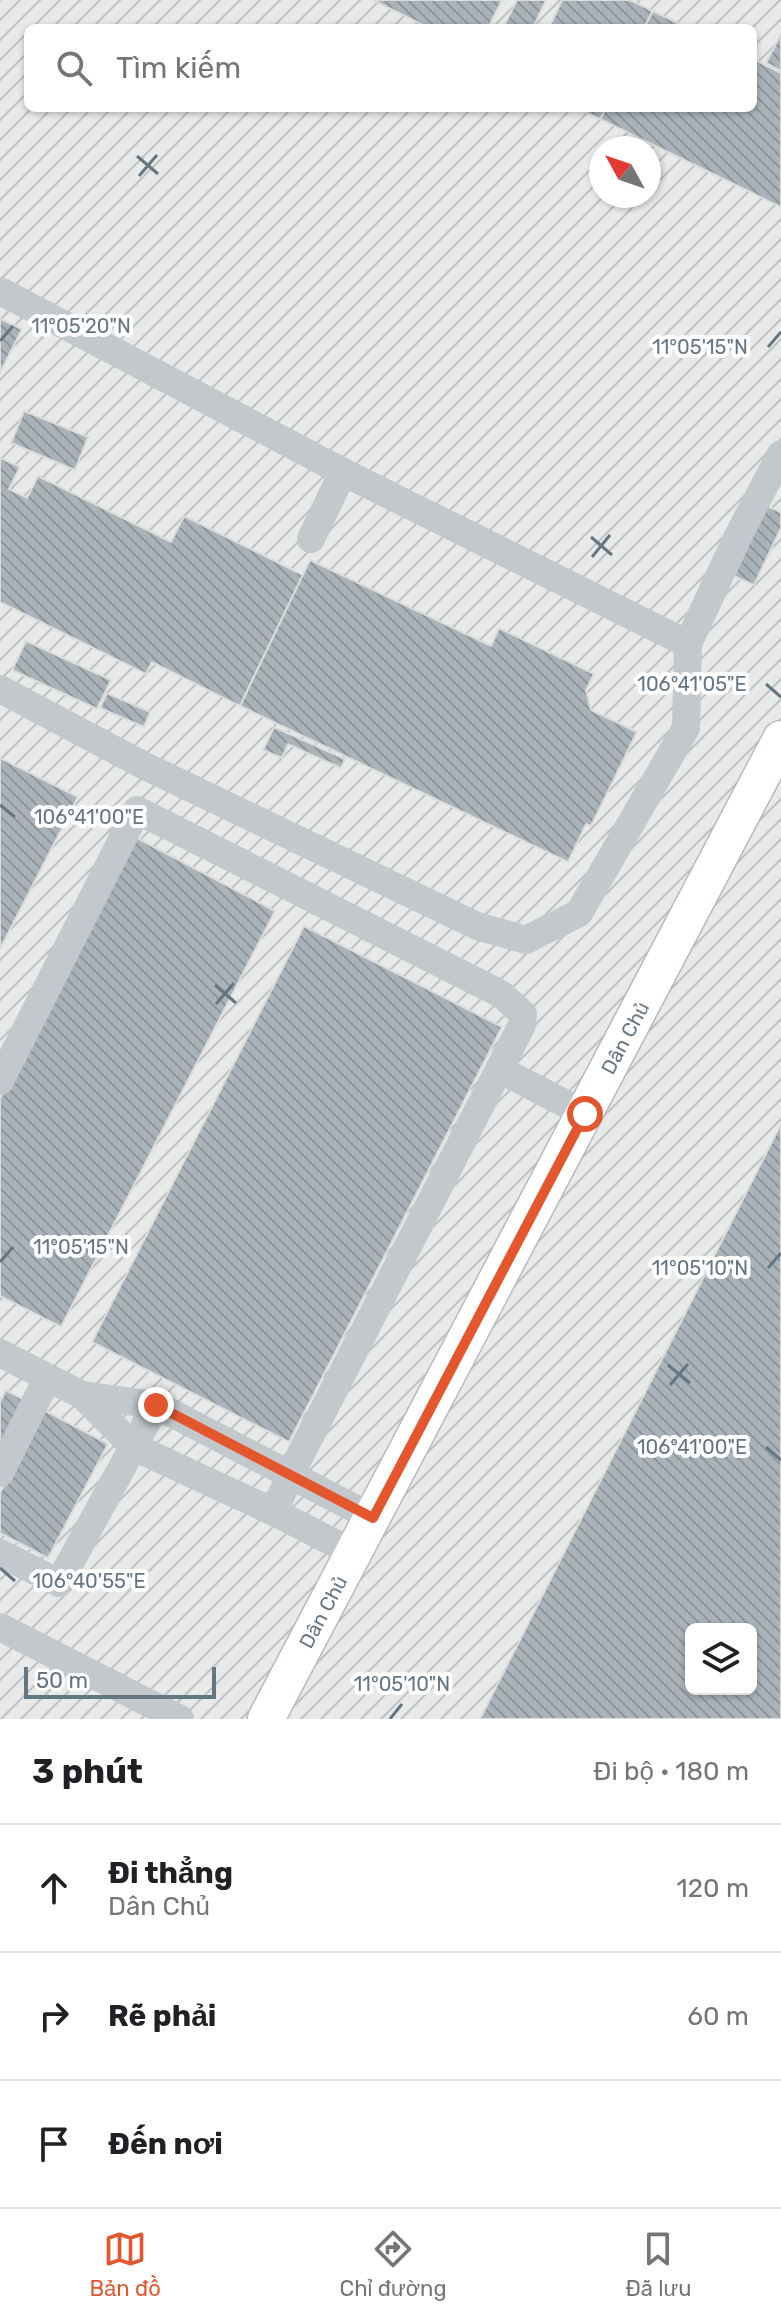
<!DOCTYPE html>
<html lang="vi">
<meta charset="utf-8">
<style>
:root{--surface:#fff;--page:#f2f2f2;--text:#202124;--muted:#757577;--line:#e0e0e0;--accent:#e4572e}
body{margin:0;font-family:Rubik,sans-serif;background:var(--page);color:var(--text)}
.controls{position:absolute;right:24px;bottom:24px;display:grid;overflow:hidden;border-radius:12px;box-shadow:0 2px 6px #0004}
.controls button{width:72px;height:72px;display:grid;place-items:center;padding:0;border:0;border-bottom:2px solid var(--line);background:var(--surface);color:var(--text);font:40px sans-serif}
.compass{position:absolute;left:589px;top:136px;width:72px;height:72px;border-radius:50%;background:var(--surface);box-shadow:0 2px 6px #0004;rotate:310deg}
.scale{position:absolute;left:24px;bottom:20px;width:192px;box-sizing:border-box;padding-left:8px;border:4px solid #657683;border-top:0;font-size:22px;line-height:28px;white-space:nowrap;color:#657683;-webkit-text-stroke:6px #fff;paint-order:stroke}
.stop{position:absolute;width:24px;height:24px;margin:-18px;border:6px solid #e4572e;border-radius:50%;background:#fff}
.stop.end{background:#e4572e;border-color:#fff;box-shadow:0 2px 8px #0008}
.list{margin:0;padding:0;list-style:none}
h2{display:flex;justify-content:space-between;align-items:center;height:104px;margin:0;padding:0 32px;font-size:34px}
h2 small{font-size:26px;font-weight:400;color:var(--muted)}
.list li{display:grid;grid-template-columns:52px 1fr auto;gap:24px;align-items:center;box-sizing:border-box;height:128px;padding:0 32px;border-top:2px solid var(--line)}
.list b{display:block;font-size:30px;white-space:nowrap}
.list p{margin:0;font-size:26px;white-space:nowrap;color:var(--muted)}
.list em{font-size:26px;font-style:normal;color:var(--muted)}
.icon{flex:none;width:44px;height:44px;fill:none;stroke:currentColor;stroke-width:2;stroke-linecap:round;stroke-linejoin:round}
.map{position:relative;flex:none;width:781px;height:1719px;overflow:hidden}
.search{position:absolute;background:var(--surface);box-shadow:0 2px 6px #0004;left:24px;right:24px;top:24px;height:88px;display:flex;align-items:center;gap:20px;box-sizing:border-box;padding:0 28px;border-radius:12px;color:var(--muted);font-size:30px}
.sheet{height:488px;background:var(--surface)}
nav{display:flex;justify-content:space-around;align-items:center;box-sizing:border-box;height:112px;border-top:2px solid var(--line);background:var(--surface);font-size:22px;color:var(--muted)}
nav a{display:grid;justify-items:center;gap:4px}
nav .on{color:var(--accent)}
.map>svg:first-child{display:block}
.industrial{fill:url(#industrial-furrows);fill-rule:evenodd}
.building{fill:url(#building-back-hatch);stroke:#dcdcda;stroke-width:2;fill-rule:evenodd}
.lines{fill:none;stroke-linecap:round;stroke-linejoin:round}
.major-casing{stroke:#b5babe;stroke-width:39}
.minor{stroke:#c3c8cc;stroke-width:28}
.major{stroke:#fff;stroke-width:36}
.route{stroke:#e4572e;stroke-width:10}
.ticks{fill:none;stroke:#657683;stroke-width:3}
.labels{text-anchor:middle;stroke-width:8;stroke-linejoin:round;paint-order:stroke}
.street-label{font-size:20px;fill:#657683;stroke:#fff}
.ticks-label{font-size:20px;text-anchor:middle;fill:#657683;stroke:#fff;stroke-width:8;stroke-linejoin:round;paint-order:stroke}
</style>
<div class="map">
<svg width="781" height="1719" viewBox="0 0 781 1719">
<defs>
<pattern id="industrial-furrows" width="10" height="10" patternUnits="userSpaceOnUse" patternTransform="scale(2)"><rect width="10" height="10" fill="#e8e9e9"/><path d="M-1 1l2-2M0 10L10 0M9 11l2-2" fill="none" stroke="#c0c1c2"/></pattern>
<pattern id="building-back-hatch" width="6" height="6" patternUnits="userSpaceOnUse" patternTransform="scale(2)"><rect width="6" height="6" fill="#aab3b9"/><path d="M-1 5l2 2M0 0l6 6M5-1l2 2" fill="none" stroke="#8e969c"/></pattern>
</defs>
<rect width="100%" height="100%" fill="#fafaf8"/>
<path class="industrial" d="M0 0H781V1719H0ZM28 28H753V108H28ZM601 148H649V196H601ZM691 1629H751V1689H691Z"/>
<g class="building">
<polygon points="373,0 502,0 488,28 429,28"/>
<polygon points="517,0 546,0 533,28 503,28"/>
<polygon points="562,0 630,0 653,11 644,28 549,28"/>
<polygon points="653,11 688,28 644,28"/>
<polygon points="781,34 781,71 766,63"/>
<polygon points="753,59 781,73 781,207 600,119 606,108 753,108"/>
<polygon points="577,108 606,108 600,119"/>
<polygon points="0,319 22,329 0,373"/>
<polygon points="24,411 88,437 75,470 11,443"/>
<polygon points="0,458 20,467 9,489 27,498 38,476 171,542 184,516 303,575 240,706 152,662 146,674 0,602"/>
<polygon points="766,506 781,512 781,528 754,585 734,576"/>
<polygon points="310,560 491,646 499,628 594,674 586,690 591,710 637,732 591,826 586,824 568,862 240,706"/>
<polygon points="26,641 111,680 97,709 12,670"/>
<polygon points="107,693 150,712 144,727 100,708"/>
<polygon points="274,727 345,759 341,768 288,744 282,758 263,750"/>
<polygon points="0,758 78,797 0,949"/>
<polygon points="135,837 275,911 61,1327 0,1296 0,1099"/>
<polygon points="304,926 502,1027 289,1442 92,1342"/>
<path d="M781 1124V1719H480ZM691 1629H751V1689H691Z"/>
<polygon points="6,1390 26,1401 0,1452 0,1402"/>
<polygon points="44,1410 108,1444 48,1558 0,1533 0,1493"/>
</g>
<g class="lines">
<g class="major-casing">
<polyline id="major" points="266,1719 781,739"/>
</g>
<g class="minor">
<polyline points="0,291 343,472 688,644"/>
<polyline points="311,539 343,472"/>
<polyline points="0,689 143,765 477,926 526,940 579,913 686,728 688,644 738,536 781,454"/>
<polyline points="499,1069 585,1114"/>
<polyline points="0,1081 137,810 501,994 523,1014 522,1025 291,1473 274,1512"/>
<polyline points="0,1353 82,1395 156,1405 373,1518"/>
<polyline points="82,1395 134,1447 274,1512 354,1553"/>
<polyline points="0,1473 47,1379"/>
<polyline points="0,1553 59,1583 156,1405"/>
<polyline points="0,1627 180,1719"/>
</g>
<use href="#major" class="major"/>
</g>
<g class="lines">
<polyline class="route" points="156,1405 373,1518 585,1114"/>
</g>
<path class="ticks" d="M137 156 158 174M139 176 157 155M0 341 13 326M768 347 781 332M591 537 612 555M592 557 610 535M766 684 781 697M0 805 15 817M215 985 236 1003M216 1004 234 983M0 1262 13 1247M768 1268 781 1253M668 1365 690 1383M670 1385 688 1364M766 1447 781 1460M0 1568 15 1581M390 1719 402 1704"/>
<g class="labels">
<g class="street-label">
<text transform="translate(625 1038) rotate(-62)" y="7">Dân Chủ</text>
<text transform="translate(323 1612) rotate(-62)" y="7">Dân Chủ</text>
</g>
</g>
<g class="ticks-label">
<text x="81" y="333">11°05'20"N</text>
<text x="700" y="354">11°05'15"N</text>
<text x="692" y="691">106°41'05"E</text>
<text x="89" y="824">106°41'00"E</text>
<text x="81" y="1254">11°05'15"N</text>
<text x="700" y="1275">11°05'10"N</text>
<text x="692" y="1454">106°41'00"E</text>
<text x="89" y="1588">106°40'55"E</text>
<text x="402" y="1691">11°05'10"N</text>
</g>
</svg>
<div class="controls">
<button><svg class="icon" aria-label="layers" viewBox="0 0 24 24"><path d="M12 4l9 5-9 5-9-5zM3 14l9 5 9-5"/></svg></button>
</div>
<svg class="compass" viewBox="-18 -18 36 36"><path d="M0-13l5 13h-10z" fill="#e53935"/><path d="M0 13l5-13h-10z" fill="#757577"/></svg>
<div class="scale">50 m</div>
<div class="stop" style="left:585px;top:1114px"></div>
<div class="stop end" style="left:156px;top:1405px"></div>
<div class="search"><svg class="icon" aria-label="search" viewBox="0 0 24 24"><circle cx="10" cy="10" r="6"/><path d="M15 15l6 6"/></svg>Tìm kiếm</div>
</div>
<section class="sheet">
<h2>3 phút<small>Đi bộ · 180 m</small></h2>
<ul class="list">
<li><svg class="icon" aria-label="ahead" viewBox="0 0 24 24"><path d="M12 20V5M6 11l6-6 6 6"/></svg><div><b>Đi thẳng</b><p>Dân Chủ</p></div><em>120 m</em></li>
<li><svg class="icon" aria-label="right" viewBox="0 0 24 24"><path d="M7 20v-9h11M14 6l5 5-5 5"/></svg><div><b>Rẽ phải</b></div><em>60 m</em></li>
<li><svg class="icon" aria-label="arrive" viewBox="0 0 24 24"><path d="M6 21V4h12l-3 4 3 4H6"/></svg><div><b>Đến nơi</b></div></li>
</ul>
</section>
<nav>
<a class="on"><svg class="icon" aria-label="map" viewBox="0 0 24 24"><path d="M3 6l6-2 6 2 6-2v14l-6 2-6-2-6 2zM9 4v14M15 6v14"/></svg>Bản đồ</a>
<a><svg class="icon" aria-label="directions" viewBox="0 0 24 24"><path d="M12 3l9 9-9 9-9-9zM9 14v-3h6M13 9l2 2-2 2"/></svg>Chỉ đường</a>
<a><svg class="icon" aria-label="saved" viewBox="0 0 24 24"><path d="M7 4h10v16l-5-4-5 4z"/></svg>Đã lưu</a>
</nav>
